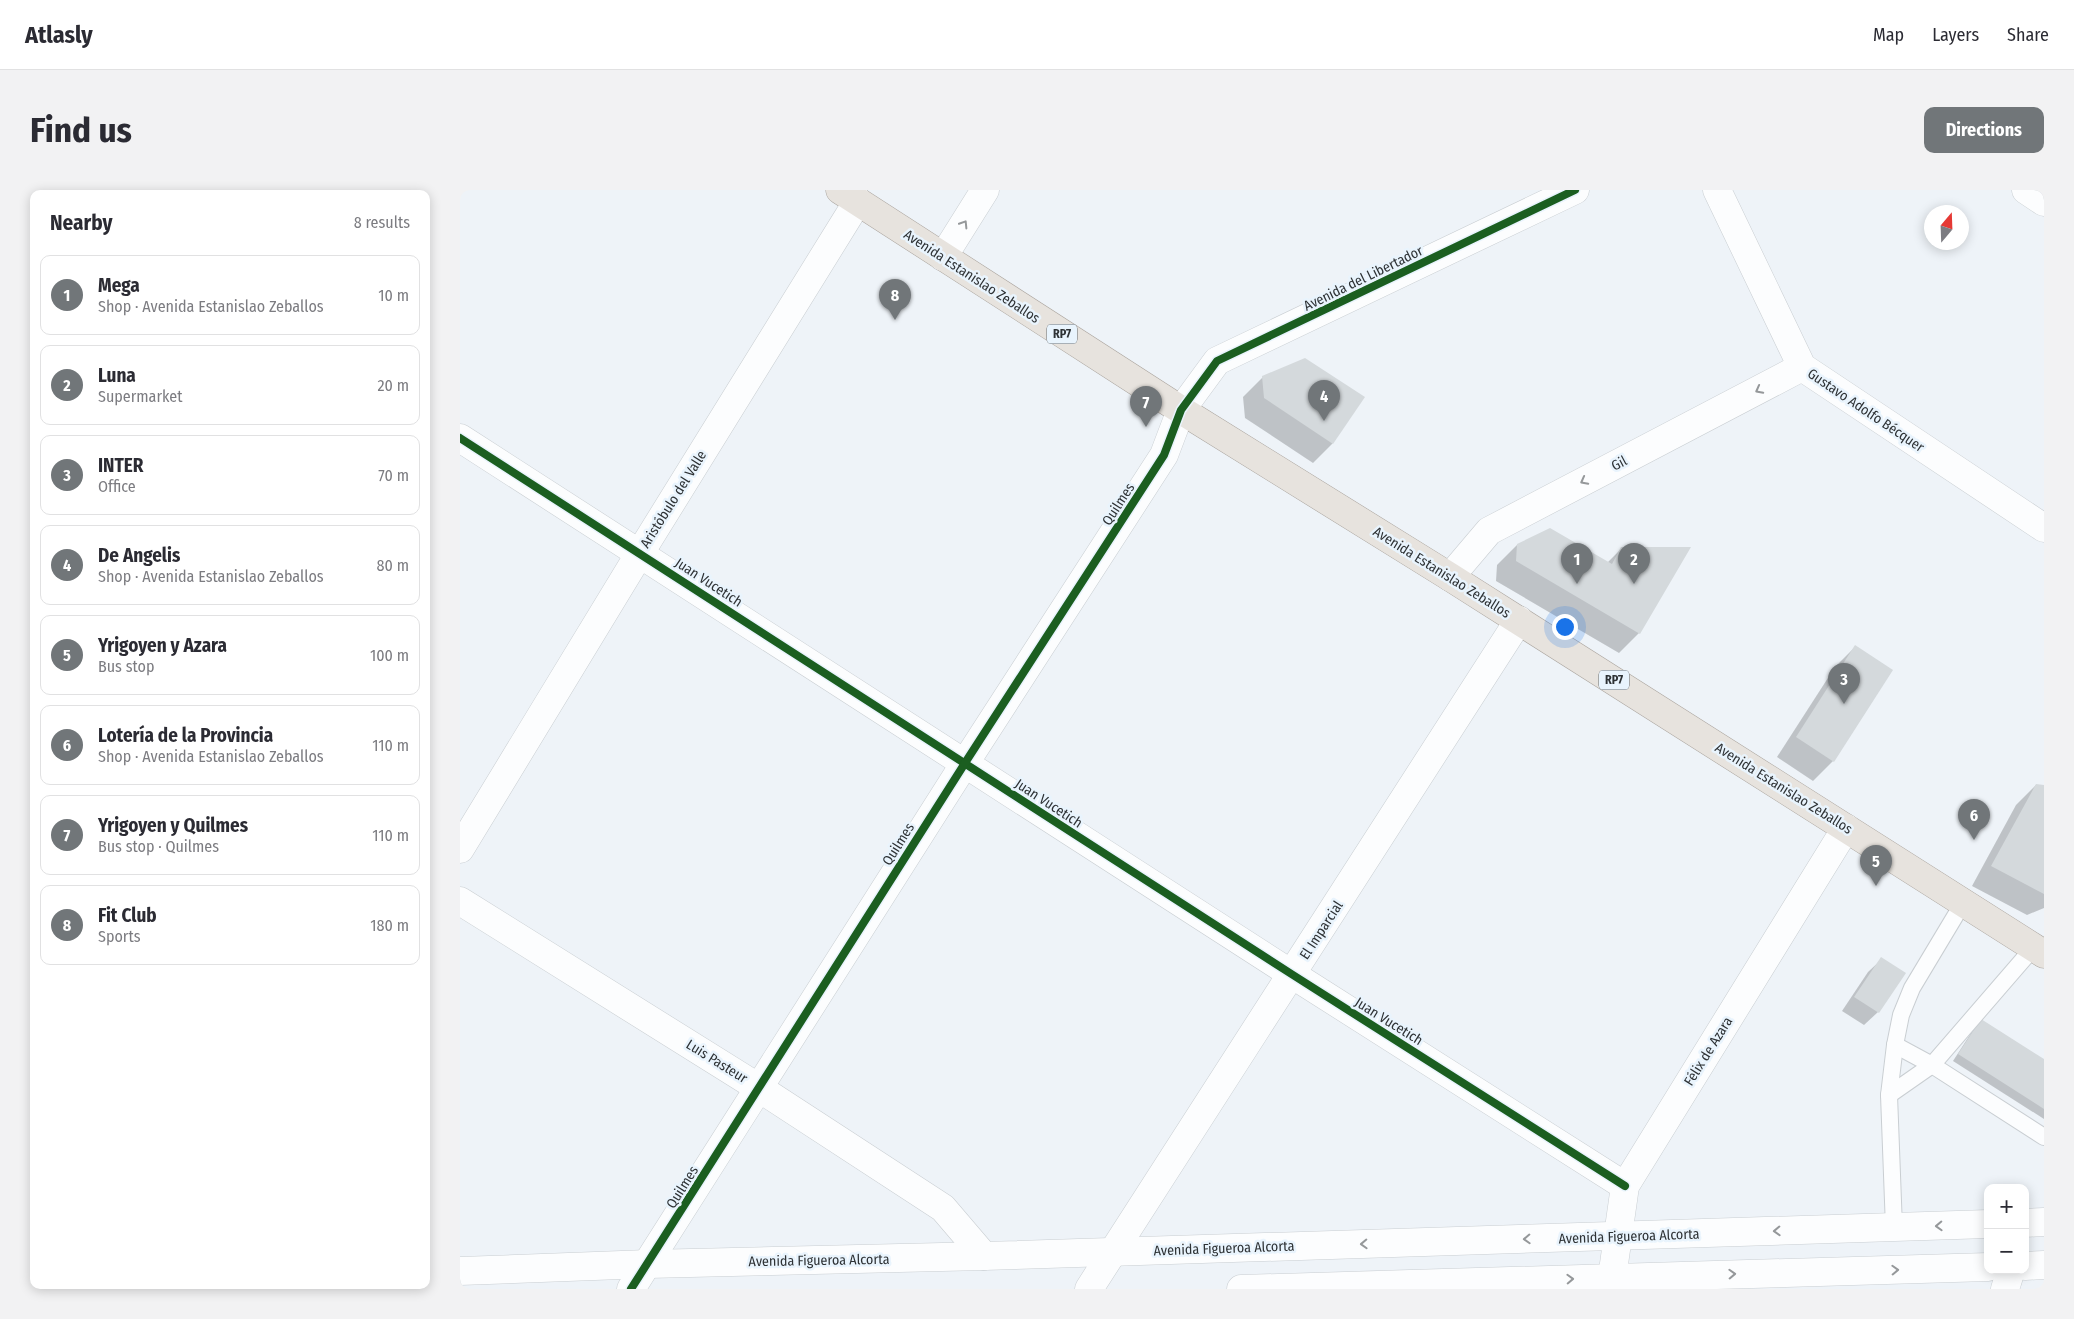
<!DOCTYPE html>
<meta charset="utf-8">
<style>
:root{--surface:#fff;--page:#f2f2f3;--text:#2b2b33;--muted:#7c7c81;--line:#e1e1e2;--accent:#717679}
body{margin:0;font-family:"Fira Sans Condensed",sans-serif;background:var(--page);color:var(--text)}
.controls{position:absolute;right:15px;bottom:15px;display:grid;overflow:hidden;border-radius:10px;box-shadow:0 2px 12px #0003}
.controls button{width:45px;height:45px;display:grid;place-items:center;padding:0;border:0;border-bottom:1px solid var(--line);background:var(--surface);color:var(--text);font:25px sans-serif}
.compass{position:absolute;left:1464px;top:15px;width:45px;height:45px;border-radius:50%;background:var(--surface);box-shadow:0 2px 12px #0003;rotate:19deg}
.you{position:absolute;left:1104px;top:436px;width:18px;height:18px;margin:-12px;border:4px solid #fff;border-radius:50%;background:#1a73e8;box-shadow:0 0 0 8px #1a73e833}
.badge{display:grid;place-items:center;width:32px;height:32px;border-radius:50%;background:var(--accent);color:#fff;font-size:16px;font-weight:700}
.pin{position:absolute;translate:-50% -41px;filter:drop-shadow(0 1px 2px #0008)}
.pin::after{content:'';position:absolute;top:26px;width:18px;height:15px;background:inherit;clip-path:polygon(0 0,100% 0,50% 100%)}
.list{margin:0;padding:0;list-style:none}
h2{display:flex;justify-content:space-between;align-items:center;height:65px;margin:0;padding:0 20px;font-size:21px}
h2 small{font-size:16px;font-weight:400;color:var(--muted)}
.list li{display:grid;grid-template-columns:32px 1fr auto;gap:15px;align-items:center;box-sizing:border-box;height:80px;margin:0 10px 10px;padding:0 10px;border:1px solid var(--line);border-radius:10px}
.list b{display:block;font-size:19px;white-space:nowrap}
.list p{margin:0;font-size:16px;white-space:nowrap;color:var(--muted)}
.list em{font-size:16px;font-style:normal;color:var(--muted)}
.map{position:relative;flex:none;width:1584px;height:1099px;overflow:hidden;border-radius:10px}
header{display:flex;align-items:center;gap:30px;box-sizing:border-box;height:70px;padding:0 25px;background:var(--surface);border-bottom:1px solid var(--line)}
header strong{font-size:24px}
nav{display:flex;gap:28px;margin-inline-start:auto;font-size:18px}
.intro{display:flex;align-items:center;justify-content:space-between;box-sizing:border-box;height:120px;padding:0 30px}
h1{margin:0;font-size:35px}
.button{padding:12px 22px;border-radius:10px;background:var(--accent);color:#fff;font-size:18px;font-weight:700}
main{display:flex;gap:30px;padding:0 30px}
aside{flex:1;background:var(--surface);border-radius:10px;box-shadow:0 2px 12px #0003}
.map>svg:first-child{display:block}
.shadow{fill:#0003}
.building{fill:#d4d9dc}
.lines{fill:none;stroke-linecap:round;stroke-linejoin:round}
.lane-casing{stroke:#c9ced2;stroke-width:18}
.street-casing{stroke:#c9ced2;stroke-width:29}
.secondary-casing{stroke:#c9ced2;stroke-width:29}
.primary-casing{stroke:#aaa49e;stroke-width:29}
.lane{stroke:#fcfdfe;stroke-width:16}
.street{stroke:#fcfdfe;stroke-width:28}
.secondary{stroke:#fcfdfe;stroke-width:28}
.primary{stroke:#e7e3de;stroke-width:28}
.cycleway-casing{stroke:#e9f4fd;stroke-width:11}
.cycleway{stroke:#1b5e20;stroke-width:8}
.oneway{stroke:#95989a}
.labels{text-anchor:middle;stroke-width:5;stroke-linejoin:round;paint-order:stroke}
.shield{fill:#e9f4fd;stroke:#666c71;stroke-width:1}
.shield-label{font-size:12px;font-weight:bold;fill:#2e3235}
.street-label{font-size:14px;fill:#2e3235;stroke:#e9f4fd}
</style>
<header>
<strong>Atlasly</strong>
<nav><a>Map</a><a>Layers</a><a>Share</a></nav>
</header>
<div class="intro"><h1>Find us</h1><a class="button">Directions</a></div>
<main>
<aside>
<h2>Nearby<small>8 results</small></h2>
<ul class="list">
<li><span class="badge">1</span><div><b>Mega</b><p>Shop · Avenida Estanislao Zeballos</p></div><em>10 m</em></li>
<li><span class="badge">2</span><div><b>Luna</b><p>Supermarket</p></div><em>20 m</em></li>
<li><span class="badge">3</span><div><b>INTER</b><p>Office</p></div><em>70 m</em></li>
<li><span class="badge">4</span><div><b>De Angelis</b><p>Shop · Avenida Estanislao Zeballos</p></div><em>80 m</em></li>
<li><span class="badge">5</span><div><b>Yrigoyen y Azara</b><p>Bus stop</p></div><em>100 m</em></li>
<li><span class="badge">6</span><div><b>Lotería de la Provincia</b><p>Shop · Avenida Estanislao Zeballos</p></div><em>110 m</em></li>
<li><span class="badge">7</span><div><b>Yrigoyen y Quilmes</b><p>Bus stop · Quilmes</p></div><em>110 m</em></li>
<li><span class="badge">8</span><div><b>Fit Club</b><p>Sports</p></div><em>180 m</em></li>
</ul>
</aside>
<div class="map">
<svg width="1584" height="1099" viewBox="0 0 1584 1099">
<rect width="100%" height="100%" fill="#eef3f8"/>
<g class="shadow">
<polygon points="803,187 903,208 872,254 853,273 785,228 783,207"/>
<polygon points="1057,355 1147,373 1162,358 1229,359 1179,443 1159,463 1036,391 1037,375"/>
<polygon points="1395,457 1373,571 1353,591 1317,567 1375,477"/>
<polygon points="1576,595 1584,596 1584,718 1567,725 1512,696 1556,615"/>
<polygon points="1422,769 1444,783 1418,822 1404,835 1382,821 1408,782"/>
<polygon points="1521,830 1584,870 1584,929 1493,871 1515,837"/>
</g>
<g class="building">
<polygon points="845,168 905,207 873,254 804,208 802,186"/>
<polygon points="1090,338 1152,374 1161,357 1231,357 1180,444 1056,371 1057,354"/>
<polygon points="1395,455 1433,480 1374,572 1336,547"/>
<polygon points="1576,594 1584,595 1584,704 1531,676"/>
<polygon points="1421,767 1446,783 1419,823 1394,807"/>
<polygon points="1521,829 1584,869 1584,919 1498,864"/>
</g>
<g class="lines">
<g class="lane-casing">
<g id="lane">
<polyline points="1435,855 1472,875 1584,947"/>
<polyline points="1429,905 1472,875 1574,757"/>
<polyline points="1434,1038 1429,905 1435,855 1441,825 1452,798 1503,713"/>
</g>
</g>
<g class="street-casing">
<g id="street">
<polyline points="1257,0 1342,177 1584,338"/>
<polyline points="1566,0 1584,12"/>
<polyline points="483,67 525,0"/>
<polyline points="0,248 833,785 1165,996"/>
<polyline points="990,387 1029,341 1342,177"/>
<polyline points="0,659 180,363 398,11"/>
<polyline points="0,711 299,898 483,1018 524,1066"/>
<polyline points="171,1099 505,573 704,265 721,220 757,171 1115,0"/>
<polyline points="629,1099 1059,430"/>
<polyline points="1147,1099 1152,1088 1165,996 1386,638"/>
<polyline points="1545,1099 1551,1080"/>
</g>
</g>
<g class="secondary-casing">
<g id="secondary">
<polyline points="1565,1033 1584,1032"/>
<polyline points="1565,1076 1584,1075"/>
<polyline points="0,1081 188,1074 524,1066 1528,1034"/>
<polyline points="781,1099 1528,1077"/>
</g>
</g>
<g class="primary-casing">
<polyline id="primary" points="380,0 721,220 990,387 1584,764"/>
</g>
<use href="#lane" class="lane"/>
<use href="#street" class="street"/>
<use href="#secondary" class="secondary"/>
<use href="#primary" class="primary"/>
<g class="cycleway-casing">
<g id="cycleway">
<polyline points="0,248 833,785 1165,996"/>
<polyline points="171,1099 505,573 704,265 721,220 757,171 1115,0"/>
</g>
</g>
<use href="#cycleway" class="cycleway"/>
</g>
<defs><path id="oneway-chevron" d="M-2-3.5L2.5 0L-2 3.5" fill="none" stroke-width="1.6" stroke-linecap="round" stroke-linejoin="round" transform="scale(1.25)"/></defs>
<g class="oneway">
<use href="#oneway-chevron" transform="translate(504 34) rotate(-58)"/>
<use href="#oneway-chevron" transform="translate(1299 200) rotate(152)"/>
<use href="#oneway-chevron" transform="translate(1124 291) rotate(152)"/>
<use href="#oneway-chevron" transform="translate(1479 1036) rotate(178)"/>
<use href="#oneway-chevron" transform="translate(1317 1041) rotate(178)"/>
<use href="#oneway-chevron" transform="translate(1067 1049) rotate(178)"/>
<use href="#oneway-chevron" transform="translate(904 1054) rotate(178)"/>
<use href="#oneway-chevron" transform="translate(1435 1080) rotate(-2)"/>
<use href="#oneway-chevron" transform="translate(1272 1084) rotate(-2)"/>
<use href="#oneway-chevron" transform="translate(1110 1089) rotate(-2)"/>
</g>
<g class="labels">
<g class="shield">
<rect x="587" y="134.5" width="30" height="19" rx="4"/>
<rect x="1139" y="480.5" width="30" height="19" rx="4"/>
</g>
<g class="shield-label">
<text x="602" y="148">RP7</text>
<text x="1154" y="494">RP7</text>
</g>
<g class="street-label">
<text transform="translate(512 86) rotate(33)" y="5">Avenida Estanislao Zeballos</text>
<text transform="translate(903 88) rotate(-26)" y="5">Avenida del Libertador</text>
<text transform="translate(1406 220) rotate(34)" y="5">Gustavo Adolfo Bécquer</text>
<text transform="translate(1159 273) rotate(-28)" y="5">Gil</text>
<text transform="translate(213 309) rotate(-58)" y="5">Aristóbulo del Valle</text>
<text transform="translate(658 314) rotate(-57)" y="5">Quilmes</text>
<text transform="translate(982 382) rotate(32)" y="5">Avenida Estanislao Zeballos</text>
<text transform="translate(249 392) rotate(33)" y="5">Juan Vucetich</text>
<text transform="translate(1324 598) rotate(32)" y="5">Avenida Estanislao Zeballos</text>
<text transform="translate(589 613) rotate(33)" y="5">Juan Vucetich</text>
<text transform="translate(438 654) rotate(-58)" y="5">Quilmes</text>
<text transform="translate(861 740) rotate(-57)" y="5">El Imparcial</text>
<text transform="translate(929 831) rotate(32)" y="5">Juan Vucetich</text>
<text transform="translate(1248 861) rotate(-58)" y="5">Félix de Azara</text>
<text transform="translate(257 871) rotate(32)" y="5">Luis Pasteur</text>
<text transform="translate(222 997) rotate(-58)" y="5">Quilmes</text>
<text transform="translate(1169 1046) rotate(-2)" y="5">Avenida Figueroa Alcorta</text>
<text transform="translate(764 1058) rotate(-2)" y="5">Avenida Figueroa Alcorta</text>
<text transform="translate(359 1070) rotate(-1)" y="5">Avenida Figueroa Alcorta</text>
</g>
</g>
</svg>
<div class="controls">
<button>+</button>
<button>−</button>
</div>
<svg class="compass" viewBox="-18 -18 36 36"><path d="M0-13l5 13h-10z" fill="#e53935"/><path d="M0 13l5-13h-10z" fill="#7c7c81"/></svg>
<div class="you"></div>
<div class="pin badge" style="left:1117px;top:394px">1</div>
<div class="pin badge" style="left:1174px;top:394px">2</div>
<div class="pin badge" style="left:1384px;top:514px">3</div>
<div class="pin badge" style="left:864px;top:231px">4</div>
<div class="pin badge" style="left:1416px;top:696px">5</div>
<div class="pin badge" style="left:1514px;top:650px">6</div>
<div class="pin badge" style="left:686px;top:237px">7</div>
<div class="pin badge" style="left:435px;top:130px">8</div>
</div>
</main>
